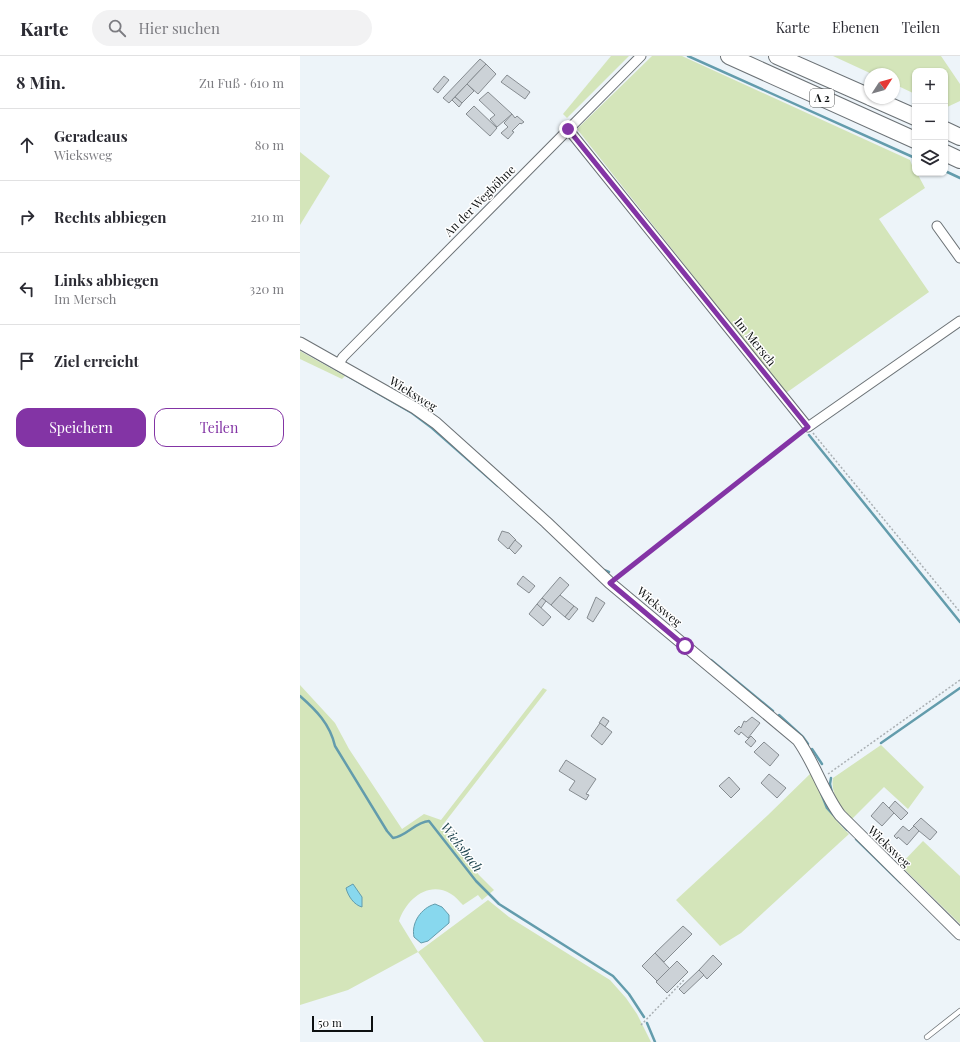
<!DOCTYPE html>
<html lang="de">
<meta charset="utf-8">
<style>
:root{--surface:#fff;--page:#f2f2f3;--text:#2b2b33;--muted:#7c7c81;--line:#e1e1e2;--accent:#8334a5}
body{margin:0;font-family:"Playfair Display",serif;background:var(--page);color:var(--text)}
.controls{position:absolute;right:12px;top:12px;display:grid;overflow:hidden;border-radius:8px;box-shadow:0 1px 3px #0004}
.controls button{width:36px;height:36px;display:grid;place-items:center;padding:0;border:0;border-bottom:1px solid var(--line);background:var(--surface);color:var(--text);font:20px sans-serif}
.compass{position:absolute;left:564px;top:12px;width:36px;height:36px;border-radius:50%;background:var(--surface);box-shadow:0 1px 3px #0004;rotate:54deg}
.scale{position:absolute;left:12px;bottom:10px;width:61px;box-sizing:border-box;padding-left:4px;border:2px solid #0d1011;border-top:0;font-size:11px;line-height:14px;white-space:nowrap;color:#0d1011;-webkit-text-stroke:3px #fff;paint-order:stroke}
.stop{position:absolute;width:12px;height:12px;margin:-9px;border:3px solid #8334a5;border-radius:50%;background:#fff}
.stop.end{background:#8334a5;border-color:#fff;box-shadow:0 1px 4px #0008}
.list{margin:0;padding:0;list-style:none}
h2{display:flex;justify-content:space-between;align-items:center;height:52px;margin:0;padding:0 16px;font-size:17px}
h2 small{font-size:13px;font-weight:400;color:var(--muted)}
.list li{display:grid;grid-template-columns:26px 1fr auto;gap:12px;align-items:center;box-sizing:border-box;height:72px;padding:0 16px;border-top:1px solid var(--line)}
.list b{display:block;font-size:15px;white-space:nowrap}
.list p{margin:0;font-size:13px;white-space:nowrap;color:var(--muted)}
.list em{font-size:13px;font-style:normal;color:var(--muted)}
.actions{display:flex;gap:8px;padding:12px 16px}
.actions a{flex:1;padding:9px 0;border:1px solid var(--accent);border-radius:12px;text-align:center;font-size:14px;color:var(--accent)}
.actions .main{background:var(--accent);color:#fff}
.icon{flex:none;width:22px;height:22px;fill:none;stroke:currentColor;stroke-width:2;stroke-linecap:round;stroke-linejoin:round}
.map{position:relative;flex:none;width:660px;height:986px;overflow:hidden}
header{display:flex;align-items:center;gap:24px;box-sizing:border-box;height:56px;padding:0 20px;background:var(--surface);border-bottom:1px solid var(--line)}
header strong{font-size:19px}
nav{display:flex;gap:22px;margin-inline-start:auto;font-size:14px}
.search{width:280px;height:36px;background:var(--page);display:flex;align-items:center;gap:10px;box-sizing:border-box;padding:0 14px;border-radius:22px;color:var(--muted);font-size:15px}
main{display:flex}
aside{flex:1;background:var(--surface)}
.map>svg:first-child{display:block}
.green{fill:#d4e5ba}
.water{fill:#88d8ee;stroke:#639cac}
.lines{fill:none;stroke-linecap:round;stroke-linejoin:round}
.stream{stroke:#639cac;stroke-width:2.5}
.building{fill:#ccd2d7;stroke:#868c91}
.service-casing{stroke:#6c7276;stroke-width:6}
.minor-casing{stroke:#6c7276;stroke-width:11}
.tertiary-casing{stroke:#6c7276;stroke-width:13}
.motorway-casing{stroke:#6c7276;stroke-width:18}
.path{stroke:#a9afb3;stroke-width:1.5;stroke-dasharray:2 2;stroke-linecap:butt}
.service{stroke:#fff;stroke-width:4.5}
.minor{stroke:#fff;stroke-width:9}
.tertiary{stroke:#fff;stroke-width:11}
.motorway{stroke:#fff;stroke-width:16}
.route{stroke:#8334a5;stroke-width:5}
.labels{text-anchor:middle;stroke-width:3;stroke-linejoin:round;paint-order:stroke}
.shield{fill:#fff;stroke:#565858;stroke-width:1}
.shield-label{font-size:11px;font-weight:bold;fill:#0d1011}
.street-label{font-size:12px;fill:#0d1011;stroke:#fff}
.water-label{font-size:13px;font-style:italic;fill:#1e444e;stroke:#fff}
</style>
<header>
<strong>Karte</strong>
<div class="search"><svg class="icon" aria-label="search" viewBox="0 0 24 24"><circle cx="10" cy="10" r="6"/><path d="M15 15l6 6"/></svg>Hier suchen</div>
<nav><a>Karte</a><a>Ebenen</a><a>Teilen</a></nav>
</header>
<main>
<aside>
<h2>8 Min.<small>Zu Fuß · 610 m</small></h2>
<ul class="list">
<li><svg class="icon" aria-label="ahead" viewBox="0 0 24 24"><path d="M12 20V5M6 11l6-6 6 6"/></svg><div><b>Geradeaus</b><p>Wieksweg</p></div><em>80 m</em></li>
<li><svg class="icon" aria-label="right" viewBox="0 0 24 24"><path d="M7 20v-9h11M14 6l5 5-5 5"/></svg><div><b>Rechts abbiegen</b></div><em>210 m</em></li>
<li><svg class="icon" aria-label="left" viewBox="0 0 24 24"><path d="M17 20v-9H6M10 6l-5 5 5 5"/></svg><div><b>Links abbiegen</b><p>Im Mersch</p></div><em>320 m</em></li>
<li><svg class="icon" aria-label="arrive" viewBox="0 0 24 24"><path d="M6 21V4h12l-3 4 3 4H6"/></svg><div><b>Ziel erreicht</b></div></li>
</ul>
<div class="actions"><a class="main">Speichern</a><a>Teilen</a></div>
</aside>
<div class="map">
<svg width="660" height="986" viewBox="0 0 660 986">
<rect width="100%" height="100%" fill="#edf4f9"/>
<g class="green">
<polygon points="311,0 329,0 267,62 263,58"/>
<polygon points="352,0 382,0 610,104 615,117 617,117 625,132 579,163 629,236 486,337 277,73"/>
<polygon points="533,0 641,0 660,28 660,45 645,52 645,15 615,15 615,38 594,28 594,18 572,18"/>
<polygon points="0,96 30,120 0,169"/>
<polygon points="0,295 45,320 42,323 0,303"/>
<path d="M0 629 35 667 49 693 102 773 124 758 141 764 243 632 247 634 142 770 179 819 194 834 182 844 178 839 163 849C159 845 155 840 151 838 128 824 106 844 99 865L118 896 188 844 209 861 310 924 326 942 337 958 351 986H184L118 896 48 934 0 949Z"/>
<path d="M581 689 624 731 608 753 584 731 552 763C541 751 530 738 533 722Z"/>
<path d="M511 717C523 744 527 756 549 778L441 877 420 890 376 844 468 759Z"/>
<polygon points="623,785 660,820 660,868 600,809"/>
</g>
<g class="water">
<path d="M53 828 62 841V851C54 849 48 840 46 832Z"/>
<path d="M135 848 142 851 149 859V867L128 885 121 887 114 881C111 867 121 852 135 848Z"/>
</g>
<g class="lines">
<g class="stream">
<polyline points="388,0 615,102"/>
<polyline points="645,115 660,122"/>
<polyline points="13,300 112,357 132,372 198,430"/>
<polyline points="509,379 660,566"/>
<polyline points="304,514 309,516"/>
<polyline points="411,604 473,655"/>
<path d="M0 640C16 654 30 668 35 690L87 775 93 782C107 780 115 766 129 765L176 825 199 848 313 920 329 938 344 961"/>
<polyline points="479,659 503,681 508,688"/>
<polyline points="581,687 660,632"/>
<polyline points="512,693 522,708"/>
<polyline points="531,722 530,728 532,737"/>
<polyline points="521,737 527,752 547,774"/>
<polyline points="556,783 601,827"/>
<polyline points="347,967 355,986"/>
</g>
</g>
<g class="building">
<polygon points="180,3 186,8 149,47 143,42"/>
<polygon points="186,8 196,18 178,38 167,28"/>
<polygon points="207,19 230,36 225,43 201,26"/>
<polygon points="144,20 149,24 138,37 133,33"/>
<polygon points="167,28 174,35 162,47 155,41"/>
<polygon points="188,36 212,58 197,71 190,63 195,59 179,44"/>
<polygon points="155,41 162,47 159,51 152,44"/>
<polygon points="174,50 197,72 190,80 166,58"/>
<polygon points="212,58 215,62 217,60 224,66 221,68 220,67 212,75 214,76 208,83 201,77 208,71 204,67"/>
<polygon points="202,475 209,477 216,484 208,493 198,484"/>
<polygon points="215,484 222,490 215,498 209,492"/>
<polygon points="223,520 235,530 229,537 217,528"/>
<polygon points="260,521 269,529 251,549 242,542"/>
<polygon points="260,539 274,550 265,561 251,549"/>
<polygon points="296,541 305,547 293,566 287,562"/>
<polygon points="242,542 246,545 241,552 237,548"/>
<polygon points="237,548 251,561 243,570 229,558"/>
<polygon points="274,550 278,553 269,564 265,561"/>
<polygon points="303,661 309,665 305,671 299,667"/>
<polygon points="452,661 460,667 448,682 441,676 439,679 434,675 439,670 441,672 444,665 446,666"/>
<polygon points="300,667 312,676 302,689 291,680"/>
<polygon points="451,680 456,685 451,691 445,686"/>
<polygon points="464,686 479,699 470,710 454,696"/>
<polygon points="266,704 296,723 286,738 289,739 286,744 269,734 275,725 259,715"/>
<polygon points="469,718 486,732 477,742 461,727"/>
<polygon points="429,721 440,733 431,742 419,730"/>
<polygon points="595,745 608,757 601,764 589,752"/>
<polygon points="583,746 594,757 582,770 571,760"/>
<polygon points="621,762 637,776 630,784 613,770"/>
<polygon points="603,770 609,775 614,770 619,775 607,789 598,781 597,783 594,780"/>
<polygon points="383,870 392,878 364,906 355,897"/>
<polygon points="355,897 370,913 357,925 342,910"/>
<polygon points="413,899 422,908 407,923 399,914"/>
<polygon points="377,905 388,916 367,937 356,926"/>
<polygon points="399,914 404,919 384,938 379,933"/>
</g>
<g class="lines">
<g class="service-casing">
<polyline id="service" points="627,981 660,955"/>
</g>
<g class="minor-casing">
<g id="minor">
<polyline points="268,73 508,371 660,265"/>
<polyline points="637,170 660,202"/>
<polyline points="38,309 43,301 341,0"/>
</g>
</g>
<g class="tertiary-casing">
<path id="tertiary" d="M0 287 115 352 136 367 246 466 310 527 498 684C515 708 523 736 540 759L660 878"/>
</g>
<g class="motorway-casing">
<g id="motorway">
<polyline points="429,0 615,84"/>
<polyline points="477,0 570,41"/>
<polyline points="572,42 615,61"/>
<polyline points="645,74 660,81"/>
<polyline points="645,97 660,104"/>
</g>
</g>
<g class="path">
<polyline points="513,377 660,556"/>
<polyline points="318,521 502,376"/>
<polyline points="528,718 660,624"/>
<polyline points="341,969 384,924"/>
</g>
<use href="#service" class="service"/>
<use href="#minor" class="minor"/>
<use href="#tertiary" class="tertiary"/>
<use href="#motorway" class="motorway"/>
</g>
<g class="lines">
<polyline class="route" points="268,73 508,371 310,527 385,590"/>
</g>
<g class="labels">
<rect class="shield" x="510" y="33" width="24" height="18" rx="3"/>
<g class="shield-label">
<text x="522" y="46">A 2</text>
</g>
<g class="street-label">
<text transform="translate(180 145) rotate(-45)" y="4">An der Wegböhne</text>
<text transform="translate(455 286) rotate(51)" y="4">Im Mersch</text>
<text transform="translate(113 338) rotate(32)" y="4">Wieksweg</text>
<text transform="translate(359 551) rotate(40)" y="4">Wieksweg</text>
<text transform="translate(589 791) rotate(44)" y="4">Wieksweg</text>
</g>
<g class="water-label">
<text transform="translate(162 791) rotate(52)" y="5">Wieksbach</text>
</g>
</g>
</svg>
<div class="controls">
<button>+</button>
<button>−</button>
<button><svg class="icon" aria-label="layers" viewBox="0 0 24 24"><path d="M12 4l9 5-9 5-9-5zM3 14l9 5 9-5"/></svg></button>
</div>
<svg class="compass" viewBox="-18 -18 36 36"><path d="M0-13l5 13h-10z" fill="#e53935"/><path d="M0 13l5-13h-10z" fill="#7c7c81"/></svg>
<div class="scale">50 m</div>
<div class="stop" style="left:385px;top:590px"></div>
<div class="stop end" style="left:268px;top:73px"></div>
</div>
</main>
